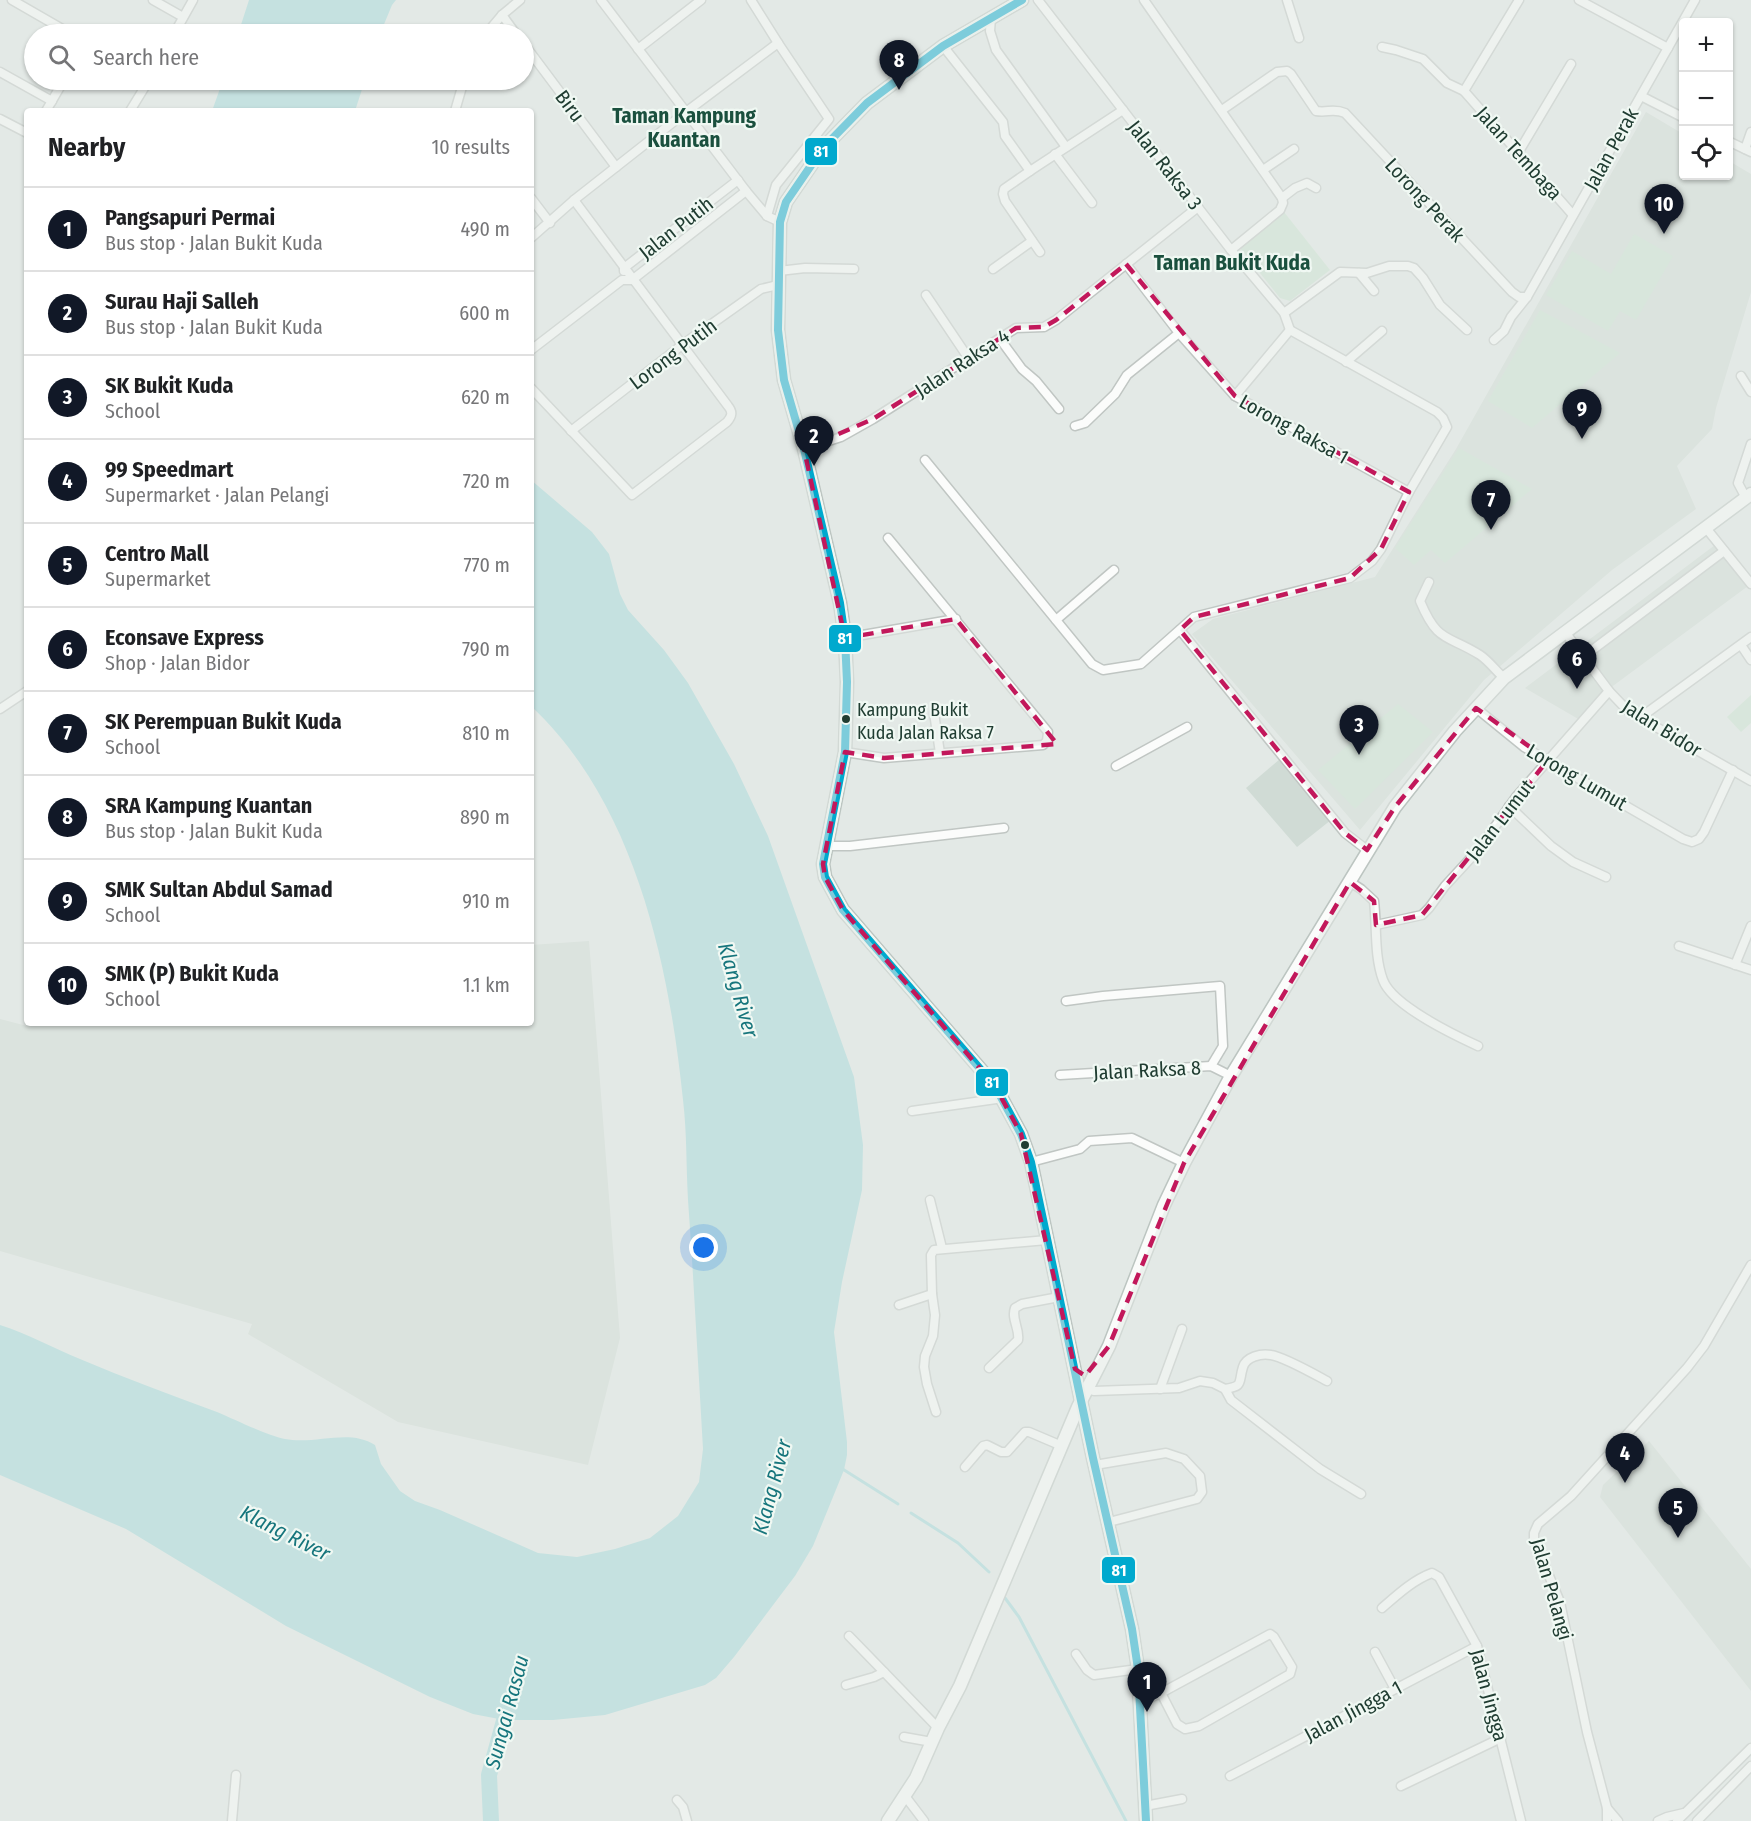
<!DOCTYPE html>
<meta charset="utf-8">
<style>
:root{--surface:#fff;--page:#f6f6f6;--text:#202124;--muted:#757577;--line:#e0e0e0;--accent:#111827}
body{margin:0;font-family:"Fira Sans Condensed",sans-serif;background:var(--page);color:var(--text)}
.controls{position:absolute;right:18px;top:18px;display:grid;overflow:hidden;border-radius:6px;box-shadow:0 2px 4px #0004}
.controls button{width:54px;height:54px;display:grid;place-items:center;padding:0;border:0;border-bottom:2px solid var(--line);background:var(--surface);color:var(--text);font:30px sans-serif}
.you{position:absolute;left:704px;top:1248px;width:21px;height:21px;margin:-15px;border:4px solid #fff;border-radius:50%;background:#1a73e8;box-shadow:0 0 0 9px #1a73e833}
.badge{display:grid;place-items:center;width:39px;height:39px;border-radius:50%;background:var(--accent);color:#fff;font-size:20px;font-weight:700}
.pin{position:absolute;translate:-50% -50px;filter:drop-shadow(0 2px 3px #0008)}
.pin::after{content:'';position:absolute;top:32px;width:21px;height:18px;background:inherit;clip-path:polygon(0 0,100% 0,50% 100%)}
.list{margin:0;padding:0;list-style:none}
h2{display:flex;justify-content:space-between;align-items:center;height:78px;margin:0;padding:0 24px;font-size:26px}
h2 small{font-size:20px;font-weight:400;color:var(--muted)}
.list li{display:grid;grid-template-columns:39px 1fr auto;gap:18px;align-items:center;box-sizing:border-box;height:84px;padding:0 24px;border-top:2px solid var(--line)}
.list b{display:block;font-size:22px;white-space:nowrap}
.list p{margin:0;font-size:20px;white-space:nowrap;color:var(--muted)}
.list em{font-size:20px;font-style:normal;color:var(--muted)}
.icon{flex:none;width:33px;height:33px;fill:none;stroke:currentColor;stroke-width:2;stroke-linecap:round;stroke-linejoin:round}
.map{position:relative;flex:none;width:1751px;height:1821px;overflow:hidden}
.search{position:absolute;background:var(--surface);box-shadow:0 2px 4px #0004;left:24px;top:24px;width:510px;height:66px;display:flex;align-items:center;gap:15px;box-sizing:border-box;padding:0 21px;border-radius:33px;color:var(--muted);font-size:22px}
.panel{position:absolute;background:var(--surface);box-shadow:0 2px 4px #0004;left:24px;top:108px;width:510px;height:918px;border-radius:6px}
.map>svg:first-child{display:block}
.built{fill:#d0dbd5}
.green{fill:#cbe3d0}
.water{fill:#a0d8da}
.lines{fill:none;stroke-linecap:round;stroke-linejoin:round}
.stream{stroke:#a0d8da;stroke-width:3}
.river{stroke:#a0d8da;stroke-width:16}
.street-casing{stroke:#c0c6c3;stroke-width:11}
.secondary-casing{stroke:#bcc5c1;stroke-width:15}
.street{stroke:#fbfcfb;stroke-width:8}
.secondary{stroke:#fbfcfb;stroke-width:12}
.bus-1-casing{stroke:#f0f8f3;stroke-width:12}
.bus-1{stroke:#00a9ce;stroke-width:8}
.marked{fill:none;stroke:#c2185b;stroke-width:4.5;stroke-dasharray:12 8;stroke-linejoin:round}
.bus-dot{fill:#203d32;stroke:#f0f8f3;stroke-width:2}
.labels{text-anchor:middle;stroke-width:4.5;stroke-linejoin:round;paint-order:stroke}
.bus-label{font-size:18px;fill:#203d32;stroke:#f0f8f3;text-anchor:start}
.street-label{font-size:20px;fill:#203d32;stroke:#f0f8f3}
.neighbourhood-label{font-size:21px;font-weight:bold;fill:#1a503e;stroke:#f0f8f3}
.water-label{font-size:21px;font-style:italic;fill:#16757c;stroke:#f0f8f3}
.line-badge{stroke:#f0f8f3;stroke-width:2}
.badge-label{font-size:16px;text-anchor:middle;font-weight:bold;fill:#fff}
</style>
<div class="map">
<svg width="1751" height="1821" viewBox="0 0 1751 1821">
<rect width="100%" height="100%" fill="#e3e9e6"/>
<g class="built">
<polygon points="1646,112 1683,134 1684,176 1728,176 1729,161 1751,174 1751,292 1716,408 1712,429 1677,466 1696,509 1612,570 1484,680 1360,830 1192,634 1213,619 1375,577 1456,449"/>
<polygon points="1715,545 1748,586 1602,694 1580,720 1525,688"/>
<polygon points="1280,759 1331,820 1297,847 1246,788"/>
<polygon points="589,941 620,1338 588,1465 398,1422 248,1334 252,1324 0,1251 0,1019 27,1026 30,1023 531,1023 531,945"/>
<polygon points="1649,1441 1751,1569 1751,1691 1600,1497 1603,1485"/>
</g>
<g class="green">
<polygon points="1284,212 1330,270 1290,301 1280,298 1239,247"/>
<polygon points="1634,234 1673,256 1636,320 1620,311 1608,331 1546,295 1572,251 1611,274"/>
<polygon points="1540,310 1620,353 1532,428 1488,401"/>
<polygon points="1459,448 1532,489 1445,563 1431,550 1414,565 1395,548"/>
<polygon points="1751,695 1751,723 1741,732 1727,717"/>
<polygon points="1398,704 1433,732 1355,809 1318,770"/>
</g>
<g class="water">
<polygon points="249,0 396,0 392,5 380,34 238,34"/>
<polygon points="223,80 365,80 355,111 212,111"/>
<path d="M531 480 592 532 609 554 620 594 628 610 664 650 688 683 734 764 768 836 854 1077 863 1145 862 1190 842 1282 834 1332 847 1442V1455L844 1470 813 1546 795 1576 734 1657 716 1678 705 1685 605 1715 553 1720H504L473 1714 430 1697 286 1626 126 1529 0 1475V1325C28 1334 53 1348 80 1359 125 1378 171 1395 217 1412 236 1420 266 1435 285 1439 315 1445 349 1428 375 1445L381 1464 400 1491 415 1501 440 1510 538 1553 577 1557 615 1549 650 1538 678 1516 699 1482 703 1449C698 1366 694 1283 688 1200 686 1167 687 1133 683 1100 669 964 635 803 531 706Z"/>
</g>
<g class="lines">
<g class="stream">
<polyline points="841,1468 898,1504"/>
<polyline points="911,1513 958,1543 989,1572"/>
<polyline points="1005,1598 1019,1617 1126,1821"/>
</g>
<polyline class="river" points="491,1821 489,1775 510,1699"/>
<g class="street-casing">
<g id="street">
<polyline points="12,0 71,34"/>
<polyline points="153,0 183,17"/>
<polyline points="601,0 746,191 767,216 780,222"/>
<polyline points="751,0 778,43 829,119 776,185 767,216"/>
<polyline points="1038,0 1231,250 1284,313 1290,330"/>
<polyline points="1144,0 1282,198 1283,203 1280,210 1231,250"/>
<polyline points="1287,0 1299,38"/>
<polyline points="1579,0 1668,48"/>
<polyline points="502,15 516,34"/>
<polyline points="991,18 990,31 996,50 1066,147"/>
<polyline points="174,34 193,0"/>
<polyline points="486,34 502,15 520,0"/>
<polyline points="524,44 616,167"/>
<polyline points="943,46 1003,122 1005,136 1030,171"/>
<polyline points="1382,47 1396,50 1423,59 1447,83 1464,91 1573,215"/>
<polyline points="638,49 701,0"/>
<polyline points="0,72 52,101"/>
<polyline points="1464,91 1519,0"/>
<polyline points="1641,96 1684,118"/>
<path d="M1222 110 1277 72 1287 71 1291 74 1316 111C1328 113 1333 108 1345 113L1512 292 1519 297H1527"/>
<polyline points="46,111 64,80"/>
<polyline points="130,111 149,80"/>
<polyline points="455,111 464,80"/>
<polyline points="0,119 27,133"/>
<polyline points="1728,141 1751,152"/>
<polyline points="1745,149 1751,132"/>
<polyline points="1518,153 1571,64"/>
<polyline points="1055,154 1092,203"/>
<polyline points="1263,170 1294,149"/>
<polyline points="531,198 550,223"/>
<polyline points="1282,198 1295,188 1307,183 1316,188"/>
<polyline points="531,238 574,200 686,112 778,43"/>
<polyline points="1040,252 1005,201 1003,194 1004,189 1030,171 1123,110"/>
<polyline points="1126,264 1179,333 1235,396 1409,492"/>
<polyline points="993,269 1032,241"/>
<polyline points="624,271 624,268 738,180"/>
<polyline points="779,271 805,268 854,269"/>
<polyline points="1359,273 1374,291"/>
<polyline points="926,295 969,359"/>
<polyline points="1284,313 1340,272 1367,273 1389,266 1408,266 1414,268 1423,278 1440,305 1467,330"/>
<polyline points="1000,339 1022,369 1036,381 1059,409"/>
<polyline points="1494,340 1504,331 1511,317 1527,297 1695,0"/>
<polyline points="531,350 622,280 632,280 746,191"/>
<polyline points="1346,362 1382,331"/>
<polyline points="1741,376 1751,392"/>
<path d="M531 388 632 495 727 422C732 416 733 412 728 406L574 200"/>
<polyline points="1075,426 1085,423 1115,394 1127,375 1179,333"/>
<polyline points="571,431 682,345 761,289 778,285"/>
<polyline points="804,449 841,437 873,419 1016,328 1044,327 1056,320 1198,207"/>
<polyline points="925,460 1092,664 1103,670 1141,664 1194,617 1350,578 1372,561 1381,549 1409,492 1447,427 1443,418 1437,412 1290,330 1235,396"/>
<polyline points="1746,498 1738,483 1751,444"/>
<polyline points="1706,528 1751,584"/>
<path d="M1429 582 1420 601C1438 644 1447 634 1480 655 1489 661 1496 671 1504 678"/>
<polyline points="1056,620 1114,570"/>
<polyline points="1180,630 1345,833 1367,850"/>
<polyline points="1565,632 1609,691 1628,711 1751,781"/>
<polyline points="845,638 956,619"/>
<polyline points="1741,645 1751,660"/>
<polyline points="1583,657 1724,551"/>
<polyline points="1476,708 1524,747 1683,839 1692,842 1699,839 1704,832 1733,770"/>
<polyline points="0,709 27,691"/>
<polyline points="934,713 940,753"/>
<polyline points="1641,717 1751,637"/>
<polyline points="845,752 884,758 1043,745 1047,741 1048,732 888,538"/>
<polyline points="1116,766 1187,727"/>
<polyline points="1509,806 1551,846 1573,862 1606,877"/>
<polyline points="827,846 850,846 1004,828"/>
<path d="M1350 882 1361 889 1374 901C1377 926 1374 956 1383 980 1392 1005 1454 1035 1478 1046"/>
<polyline points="1376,925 1422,915 1429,908 1445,886 1479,849 1516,797 1609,691"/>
<polyline points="1679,946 1751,970"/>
<polyline points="1735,965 1751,926"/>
<polyline points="1066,1001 1103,996 1220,986 1223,1046 1211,1066"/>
<polyline points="1060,1075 1211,1066 1231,1076"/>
<polyline points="912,1111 1003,1098"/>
<polyline points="1031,1162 1080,1149 1089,1141 1132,1138 1184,1163"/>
<polyline points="930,1200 942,1248"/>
<polyline points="899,1305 932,1294"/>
<path d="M989 1368 1018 1340C1020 1329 1011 1319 1015 1308L1022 1304 1059 1297"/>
<polyline points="1160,1389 1182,1329"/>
<path d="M1225 1389C1244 1386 1238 1383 1243 1367 1246 1357 1261 1353 1271 1355 1284 1357 1314 1374 1327 1381"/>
<polyline points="1094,1391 1179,1388 1200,1381 1213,1383 1225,1389 1231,1400 1320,1469 1361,1494"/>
<polyline points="936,1412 927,1384 924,1367 925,1356 933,1336 935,1315 932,1294 931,1255 934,1250 1047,1240"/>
<polyline points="1095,1465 1166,1453 1184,1459 1200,1476 1202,1492 1197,1499 1109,1522"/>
<polyline points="965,1467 983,1446 987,1445 1001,1452 1007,1452 1025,1432 1029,1432 1062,1446"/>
<path d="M1382 1608C1397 1595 1413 1580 1432 1573L1439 1577 1477 1646 1521 1821"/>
<polyline points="849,1636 884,1672"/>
<polyline points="1375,1652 1395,1689"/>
<polyline points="1076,1654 1087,1670 1094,1675 1138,1669"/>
<polyline points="846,1685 874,1677 884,1672 938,1728"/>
<polyline points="1140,1702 1161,1693 1270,1634 1274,1637 1292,1667 1290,1674 1199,1726 1185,1729 1177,1724 1161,1693"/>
<polyline points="904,1737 932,1742"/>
<polyline points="1230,1776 1477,1646"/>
<polyline points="1401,1786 1501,1738"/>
<polyline points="905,1796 924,1821"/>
<polyline points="677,1800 683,1807 687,1821"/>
<polyline points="1145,1806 1182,1799"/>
<polyline points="1607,1808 1618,1821"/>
<polyline points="232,1821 236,1775"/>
<polyline points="1607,1821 1607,1808 1587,1732 1560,1602 1534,1540 1534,1533 1538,1524 1571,1496 1687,1368 1704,1346 1751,1265"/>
<polyline points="1658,1821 1667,1817 1684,1813"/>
<polyline points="1677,1821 1751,1748"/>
<polyline points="1697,1821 1751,1766"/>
</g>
</g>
<g class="secondary-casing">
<g id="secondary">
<polyline points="1022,0 943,46 867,103 823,148 786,202 780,222 778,330 784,380 804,449 840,603 845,638 847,682 845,752 823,864 825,877 843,910 995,1086 1021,1134 1031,1162 1093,1458 1132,1629 1138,1669 1146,1821"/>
<polyline points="888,1821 916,1778 938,1728 960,1686 1078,1407 1109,1346 1164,1205 1184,1163 1231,1076 1395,807 1455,731 1504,678 1751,494"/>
</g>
</g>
<use href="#street" class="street"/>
<use href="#secondary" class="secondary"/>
<g class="bus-1-casing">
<polyline id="bus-1" points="1022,0 943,46 867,103 823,148 786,202 780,222 778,330 784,380 804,449 840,603 845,638 847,682 845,752 823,864 825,877 843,910 995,1086 1021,1134 1031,1162 1093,1458 1132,1629 1138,1669 1146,1821"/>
</g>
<use href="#bus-1" class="bus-1"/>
</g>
<path d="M0 0H1751V1821H0ZM1126 264 1235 396 1409 492 1381 549 1350 578 1194 617 1180 630 1345 833 1367 850 1395 807 1476 708 1548 760 1422 915 1376 925 1374 901 1350 882 1184 1163 1109 1346 1085 1376 1075 1369 1021 1134 995 1086 843 910 825 877 823 864 845 752 884 758 1057 744 956 619 845 638 804 449 873 419 1016 328 1044 327 1056 320Z" fill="#e3e9e6" fill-opacity=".55" fill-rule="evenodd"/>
<path class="marked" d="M1126 264 1235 396 1409 492 1381 549 1350 578 1194 617 1180 630 1345 833 1367 850 1395 807 1476 708 1548 760 1422 915 1376 925 1374 901 1350 882 1184 1163 1109 1346 1085 1376 1075 1369 1021 1134 995 1086 843 910 825 877 823 864 845 752 884 758 1057 744 956 619 845 638 804 449 873 419 1016 328 1044 327 1056 320Z"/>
<g class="bus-dot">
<circle cx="846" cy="719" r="5"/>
<circle cx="1025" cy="1145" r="5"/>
</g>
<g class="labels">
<g class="bus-label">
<text x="857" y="716">Kampung Bukit<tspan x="857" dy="23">Kuda Jalan Raksa 7</tspan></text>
</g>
<g class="street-label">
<text transform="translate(570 106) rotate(53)" y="7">Biru</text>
<text transform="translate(1611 149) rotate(-61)" y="7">Jalan Perak</text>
<text transform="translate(1519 153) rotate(48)" y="7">Jalan Tembaga</text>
<text transform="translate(1165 165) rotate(52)" y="7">Jalan Raksa 3</text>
<text transform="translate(1425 200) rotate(47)" y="7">Lorong Perak</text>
<text transform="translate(676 228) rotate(-38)" y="7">Jalan Putih</text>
<text transform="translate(673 354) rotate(-37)" y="7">Lorong Putih</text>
<text transform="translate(962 363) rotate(-33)" y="7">Jalan Raksa 4</text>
<text transform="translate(1294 429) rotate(29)" y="7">Lorong Raksa 1</text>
<text transform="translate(1662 728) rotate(32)" y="7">Jalan Bidor</text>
<text transform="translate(1577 777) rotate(30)" y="7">Lorong Lumut</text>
<text transform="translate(1500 820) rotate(-52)" y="7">Jalan Lumut</text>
<text transform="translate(1147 1070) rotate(-3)" y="7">Jalan Raksa 8</text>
<text transform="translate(1552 1589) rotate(74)" y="7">Jalan Pelangi</text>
<text transform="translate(1489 1695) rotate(75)" y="7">Jalan Jingga</text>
<text transform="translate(1353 1711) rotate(-28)" y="7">Jalan Jingga 1</text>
</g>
<g class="neighbourhood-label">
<text x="684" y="123">Taman Kampung<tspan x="684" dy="24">Kuantan</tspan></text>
<text x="1232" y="270">Taman Bukit Kuda</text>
</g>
<g class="water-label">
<text transform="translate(738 990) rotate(74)" y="7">Klang River</text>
<text transform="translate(772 1487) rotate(-75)" y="7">Klang River</text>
<text transform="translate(285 1533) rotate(27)" y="7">Klang River</text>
<text transform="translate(507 1712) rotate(-75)" y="7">Sungai Rasau</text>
</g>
</g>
<g class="line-badge">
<rect x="804" y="137" width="34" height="29" rx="6" fill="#00a9ce"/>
<rect x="828" y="624" width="34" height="29" rx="6" fill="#00a9ce"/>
<rect x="975" y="1068" width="34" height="29" rx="6" fill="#00a9ce"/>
<rect x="1101" y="1556" width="35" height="28" rx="6" fill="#00a9ce"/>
</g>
<g class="badge-label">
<text x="821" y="157">81</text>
<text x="845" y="644">81</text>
<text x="992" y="1088">81</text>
<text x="1119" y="1576">81</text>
</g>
</svg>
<div class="controls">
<button>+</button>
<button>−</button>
<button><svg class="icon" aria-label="locate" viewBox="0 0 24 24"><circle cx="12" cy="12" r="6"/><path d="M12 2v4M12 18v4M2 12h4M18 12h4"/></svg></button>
</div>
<div class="you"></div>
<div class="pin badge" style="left:1147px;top:1712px">1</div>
<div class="pin badge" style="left:814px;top:466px">2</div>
<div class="pin badge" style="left:1359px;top:755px">3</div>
<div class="pin badge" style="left:1625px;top:1483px">4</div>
<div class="pin badge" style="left:1678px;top:1538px">5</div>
<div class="pin badge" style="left:1577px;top:689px">6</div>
<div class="pin badge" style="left:1491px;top:530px">7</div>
<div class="pin badge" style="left:899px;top:90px">8</div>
<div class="pin badge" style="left:1582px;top:439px">9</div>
<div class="pin badge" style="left:1664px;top:234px">10</div>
<div class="search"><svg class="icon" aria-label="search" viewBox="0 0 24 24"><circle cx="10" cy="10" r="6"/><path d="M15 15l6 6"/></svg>Search here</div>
<section class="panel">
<h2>Nearby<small>10 results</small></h2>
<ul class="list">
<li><span class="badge">1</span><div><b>Pangsapuri Permai</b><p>Bus stop · Jalan Bukit Kuda</p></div><em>490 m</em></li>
<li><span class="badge">2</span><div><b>Surau Haji Salleh</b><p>Bus stop · Jalan Bukit Kuda</p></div><em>600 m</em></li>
<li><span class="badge">3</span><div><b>SK Bukit Kuda</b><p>School</p></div><em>620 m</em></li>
<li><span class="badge">4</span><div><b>99 Speedmart</b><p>Supermarket · Jalan Pelangi</p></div><em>720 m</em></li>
<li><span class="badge">5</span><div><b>Centro Mall</b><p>Supermarket</p></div><em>770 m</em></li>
<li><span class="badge">6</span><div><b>Econsave Express</b><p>Shop · Jalan Bidor</p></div><em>790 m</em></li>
<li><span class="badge">7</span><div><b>SK Perempuan Bukit Kuda</b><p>School</p></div><em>810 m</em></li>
<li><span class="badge">8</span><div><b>SRA Kampung Kuantan</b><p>Bus stop · Jalan Bukit Kuda</p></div><em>890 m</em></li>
<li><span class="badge">9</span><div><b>SMK Sultan Abdul Samad</b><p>School</p></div><em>910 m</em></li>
<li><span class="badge">10</span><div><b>SMK (P) Bukit Kuda</b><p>School</p></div><em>1.1 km</em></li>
</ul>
</section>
</div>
